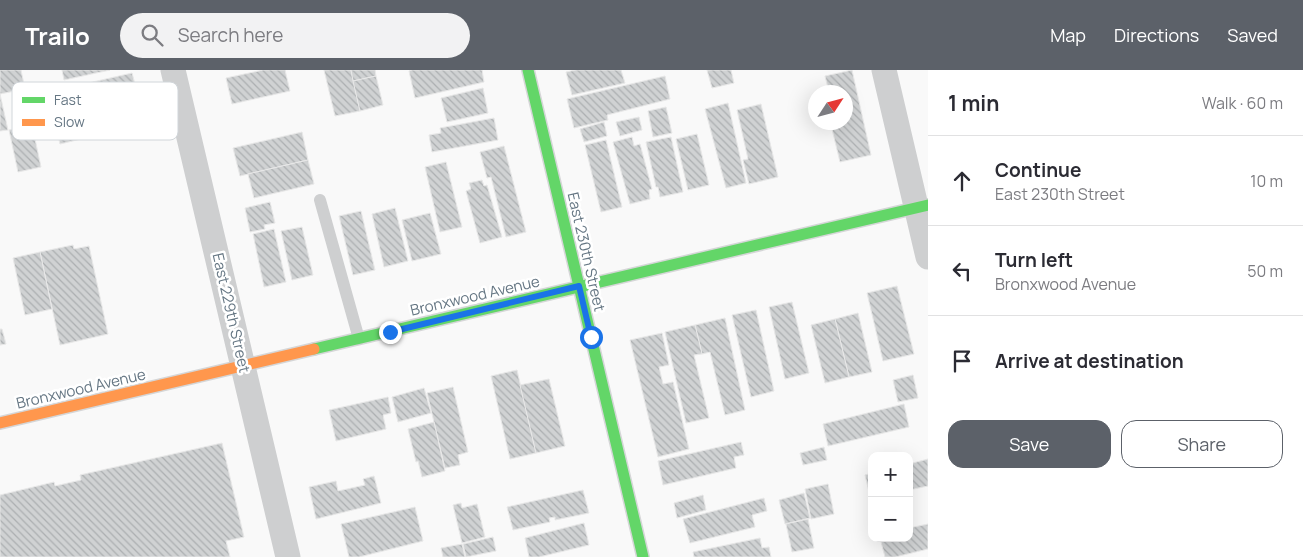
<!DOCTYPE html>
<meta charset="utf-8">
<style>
:root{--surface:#fff;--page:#f2f2f3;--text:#2b2b33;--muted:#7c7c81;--line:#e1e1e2;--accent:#5c6169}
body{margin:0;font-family:Manrope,sans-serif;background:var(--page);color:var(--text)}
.controls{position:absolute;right:15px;bottom:15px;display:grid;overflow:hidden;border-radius:10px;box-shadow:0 5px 20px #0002}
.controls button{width:45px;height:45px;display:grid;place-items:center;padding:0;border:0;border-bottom:1px solid var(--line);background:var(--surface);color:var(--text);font:25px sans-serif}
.compass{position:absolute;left:808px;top:15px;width:45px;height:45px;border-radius:50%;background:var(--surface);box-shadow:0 5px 20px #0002;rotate:54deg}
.stop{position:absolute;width:15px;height:15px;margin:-11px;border:4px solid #1a73e8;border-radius:50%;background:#fff}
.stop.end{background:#1a73e8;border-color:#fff;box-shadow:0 1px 5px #0008}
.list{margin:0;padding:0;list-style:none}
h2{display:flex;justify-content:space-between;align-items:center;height:65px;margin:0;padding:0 20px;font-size:21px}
h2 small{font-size:16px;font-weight:400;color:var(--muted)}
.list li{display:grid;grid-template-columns:32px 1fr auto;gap:15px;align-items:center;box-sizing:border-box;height:90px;padding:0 20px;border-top:1px solid var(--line)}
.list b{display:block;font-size:19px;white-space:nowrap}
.list p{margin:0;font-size:16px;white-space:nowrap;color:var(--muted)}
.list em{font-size:16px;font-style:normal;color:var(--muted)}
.actions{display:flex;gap:10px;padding:15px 20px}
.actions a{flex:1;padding:11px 0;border:1px solid var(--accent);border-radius:15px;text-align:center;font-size:18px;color:var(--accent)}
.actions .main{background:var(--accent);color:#fff}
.icon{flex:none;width:28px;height:28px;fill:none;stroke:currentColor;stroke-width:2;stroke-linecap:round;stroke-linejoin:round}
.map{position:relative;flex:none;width:928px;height:487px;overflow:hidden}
header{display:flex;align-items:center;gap:30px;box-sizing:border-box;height:70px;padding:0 25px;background:var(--accent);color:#fff}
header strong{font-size:24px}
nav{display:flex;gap:28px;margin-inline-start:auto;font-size:18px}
.search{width:350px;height:45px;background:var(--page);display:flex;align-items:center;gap:12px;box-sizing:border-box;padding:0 18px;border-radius:28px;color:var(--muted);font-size:19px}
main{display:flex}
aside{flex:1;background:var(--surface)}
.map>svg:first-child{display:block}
.building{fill:url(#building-back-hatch);stroke:#e8e8e8}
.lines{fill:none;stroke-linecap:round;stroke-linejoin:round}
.fast-casing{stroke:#d5d6d7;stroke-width:14}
.slow-casing{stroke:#d5d6d7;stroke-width:14}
.lane{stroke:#cecfd0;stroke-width:12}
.street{stroke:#cecfd0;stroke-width:25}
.fast{stroke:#63d668;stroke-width:11}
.slow{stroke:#ff974d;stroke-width:11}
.route{stroke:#1a73e8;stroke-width:6}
.labels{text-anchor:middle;stroke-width:5;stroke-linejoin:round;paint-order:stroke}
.street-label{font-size:15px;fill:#657683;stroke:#fff}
.key{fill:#fff;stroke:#d1d6da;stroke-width:1}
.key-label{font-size:14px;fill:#657683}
</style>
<header>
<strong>Trailo</strong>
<div class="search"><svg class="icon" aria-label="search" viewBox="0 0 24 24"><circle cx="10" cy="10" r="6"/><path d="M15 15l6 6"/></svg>Search here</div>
<nav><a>Map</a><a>Directions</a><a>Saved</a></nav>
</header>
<main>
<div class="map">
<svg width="928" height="487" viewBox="0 0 928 487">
<defs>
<pattern id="building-back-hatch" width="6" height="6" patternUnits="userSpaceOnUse" patternTransform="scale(1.25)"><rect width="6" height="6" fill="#d0d2d3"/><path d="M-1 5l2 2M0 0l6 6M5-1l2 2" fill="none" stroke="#acafb1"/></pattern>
</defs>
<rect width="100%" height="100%" fill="#f9f9f9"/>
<g class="building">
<polygon points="0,0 21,0 25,19 0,24"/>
<polygon points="62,0 110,0 64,10"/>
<polygon points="263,0 285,0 290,21 232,34 226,8"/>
<polygon points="324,0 351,0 360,41 335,46"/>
<polygon points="351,0 375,0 376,6 353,11"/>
<polygon points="412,0 482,0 484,12 415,28 409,1"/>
<polygon points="576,0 621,0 625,13 572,25 566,2"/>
<polygon points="707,0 731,0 734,13 712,18"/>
<polygon points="852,0 871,85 840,92 831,55 836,54 835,52 846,52 846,22 829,22 825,6"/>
<polygon points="132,3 139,29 77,43 71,17"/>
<polygon points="376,6 383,35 360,41 353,11"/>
<polygon points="665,6 670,29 607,45 608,50 574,58 567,29"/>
<polygon points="483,18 488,43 447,52 441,28"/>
<polygon points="0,24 8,60 0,61"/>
<polygon points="139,29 144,54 60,74 54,48"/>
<polygon points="728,33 746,113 726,118 705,39"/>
<polygon points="761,34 778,107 749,114 743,90 748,89 737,40"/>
<polygon points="666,37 672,63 653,67 648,41"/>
<polygon points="639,47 642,60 620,66 616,52"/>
<polygon points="494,48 498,70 432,82 429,65 441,63 440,58"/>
<polygon points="604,52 607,66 584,72 580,59"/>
<polygon points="32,55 41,97 18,102 9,60"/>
<polygon points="302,62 308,90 240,106 233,78"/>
<polygon points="697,64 709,115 688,120 676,69"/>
<polygon points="632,67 634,76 640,74 652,119 649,120 650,129 630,134 613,72"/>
<polygon points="671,67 683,122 660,127 658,117 656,117 646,72"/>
<polygon points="606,70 622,137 601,142 585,75"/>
<polygon points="504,76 526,162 506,167 491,107 487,108 480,82"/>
<polygon points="308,90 314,114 254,128 248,104"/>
<polygon points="446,92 462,157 440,162 425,97"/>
<polygon points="482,110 484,116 487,115 502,167 480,173 466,121 471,119 469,113"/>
<polygon points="270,132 275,153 264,155 265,159 250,162 245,138"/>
<polygon points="395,138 408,191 384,197 372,144"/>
<polygon points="361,141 375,200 353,205 339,146"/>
<polygon points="430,143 441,184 412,191 402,150"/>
<polygon points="302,157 313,205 292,210 281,161"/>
<polygon points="274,159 286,212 264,217 253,164"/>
<polygon points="73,175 74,179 89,176 108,264 60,275 40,182"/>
<polygon points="40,182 52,239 25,245 13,188"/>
<polygon points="897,216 914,284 883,291 867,223"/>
<polygon points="792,232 809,303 785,309 769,237"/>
<polygon points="756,240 774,321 751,327 732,245"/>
<polygon points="858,243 872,302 849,307 835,249"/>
<polygon points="725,248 745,340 725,345 710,282 702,284 695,255"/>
<polygon points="835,249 849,307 825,313 811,255"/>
<polygon points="695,255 702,284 694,285 709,348 686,353 665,262"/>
<polygon points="0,259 2,259 6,274 0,275"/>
<polygon points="662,263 669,295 659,297 663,314 673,312 689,379 658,387 630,270"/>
<polygon points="517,300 536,383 510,389 491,306"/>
<polygon points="913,305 918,328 898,332 893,310"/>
<polygon points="549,309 565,376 536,383 520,315"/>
<polygon points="453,317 468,382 458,385 460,395 445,398 427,323"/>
<polygon points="424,318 431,343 398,352 392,327"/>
<polygon points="388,327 391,343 383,345 386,359 336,371 329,340"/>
<polygon points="904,334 909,357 828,376 823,354"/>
<polygon points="434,352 445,401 422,407 418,391 416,392 408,359"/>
<polygon points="741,372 744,385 734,387 736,398 663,415 658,391"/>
<polygon points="222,373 244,467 226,471 230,487 0,487 0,425 54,412 55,416 81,410 80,405"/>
<polygon points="824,377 827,390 803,395 800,383"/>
<polygon points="928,389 928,416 909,420 909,394"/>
<polygon points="872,403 872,430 871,430 865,405"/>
<polygon points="374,406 381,433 316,449 309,417 336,411 338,421 365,415 363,409"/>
<polygon points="828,414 834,444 811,449 805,419"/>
<polygon points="583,420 589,443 555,450 555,447 549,448 550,452 513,460 507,437"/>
<polygon points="804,423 810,448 785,454 779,430"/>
<polygon points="703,425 706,440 677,448 674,433"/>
<polygon points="764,428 767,441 752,445 755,457 690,473 683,449"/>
<polygon points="461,433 462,438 477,434 485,467 462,473 453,435"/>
<polygon points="415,437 423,471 359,487 349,487 341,454"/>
<polygon points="808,449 814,478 792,482 786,454"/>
<polygon points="584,453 589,475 539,487 529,487 525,468"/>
<polygon points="928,454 928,479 895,487 885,487 880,468 909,468 909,458"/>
<polygon points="493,467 496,481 466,487 463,474"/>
<polygon points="760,468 762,478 769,477 771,487 694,487 693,482"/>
<polygon points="462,474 465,487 443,487 441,478"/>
</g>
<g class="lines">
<g class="fast-casing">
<g id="fast">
<polyline points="528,0 643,487"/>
<polyline points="314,279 928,135"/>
</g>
</g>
<g class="slow-casing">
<polyline id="slow" points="0,353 314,279"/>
</g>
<polyline class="lane" points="320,130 359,269"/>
<g class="street">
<polyline points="173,0 288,487"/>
<polyline points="884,0 928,187"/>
</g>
<use href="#fast" class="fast"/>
<use href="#slow" class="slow"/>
</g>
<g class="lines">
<polyline class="route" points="390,262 579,216 591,267"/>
</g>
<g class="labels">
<g class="street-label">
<text transform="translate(586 182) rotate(77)" y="5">East 230th Street</text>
<text transform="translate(475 226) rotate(-13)" y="5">Bronxwood Avenue</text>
<text transform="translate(231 243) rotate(77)" y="5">East 229th Street</text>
<text transform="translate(81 319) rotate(-13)" y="5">Bronxwood Avenue</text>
</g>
</g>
<rect x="12" y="12" width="166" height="58" rx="8" class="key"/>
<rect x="22" y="27" width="23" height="6" fill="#63d668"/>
<rect x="22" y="49" width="23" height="7" fill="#ff974d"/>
<g class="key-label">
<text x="54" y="35">Fast</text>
<text x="54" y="57">Slow</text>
</g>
</svg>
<div class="controls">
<button>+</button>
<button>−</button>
</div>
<svg class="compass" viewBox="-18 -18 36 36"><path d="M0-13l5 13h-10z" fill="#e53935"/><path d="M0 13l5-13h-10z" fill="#7c7c81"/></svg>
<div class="stop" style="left:591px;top:267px"></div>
<div class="stop end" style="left:390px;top:262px"></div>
</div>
<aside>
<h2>1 min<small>Walk · 60 m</small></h2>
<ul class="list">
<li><svg class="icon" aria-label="ahead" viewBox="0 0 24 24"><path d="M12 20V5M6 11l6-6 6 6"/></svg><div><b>Continue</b><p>East 230th Street</p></div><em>10 m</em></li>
<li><svg class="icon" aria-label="left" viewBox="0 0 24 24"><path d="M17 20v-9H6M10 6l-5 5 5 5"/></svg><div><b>Turn left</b><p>Bronxwood Avenue</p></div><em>50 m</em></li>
<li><svg class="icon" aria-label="arrive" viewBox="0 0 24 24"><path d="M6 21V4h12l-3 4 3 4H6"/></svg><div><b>Arrive at destination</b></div></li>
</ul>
<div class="actions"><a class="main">Save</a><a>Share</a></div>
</aside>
</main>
